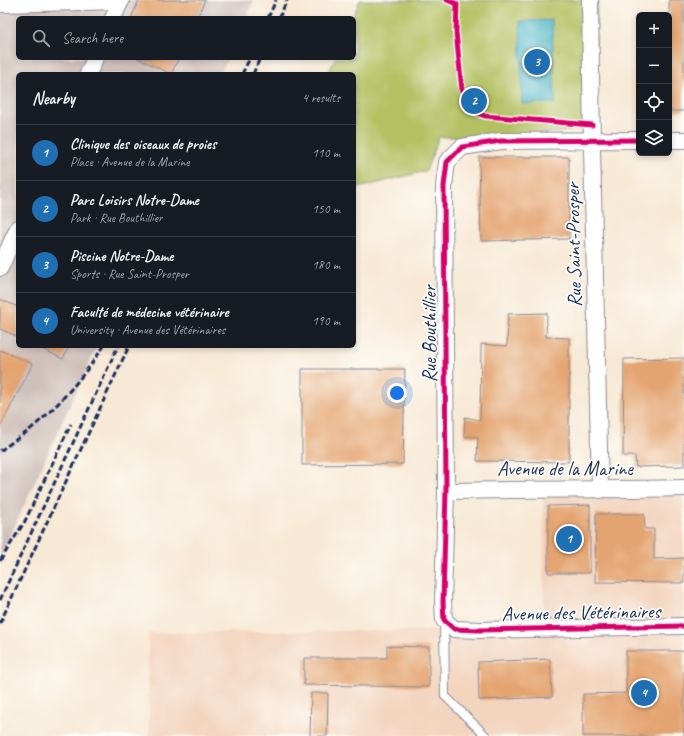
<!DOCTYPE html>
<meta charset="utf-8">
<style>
:root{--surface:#171b24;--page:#20242c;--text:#f1f3f6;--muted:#9ea1a6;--line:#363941;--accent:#1f6fb2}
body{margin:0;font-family:Caveat,sans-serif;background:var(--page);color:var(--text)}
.controls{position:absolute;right:12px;top:12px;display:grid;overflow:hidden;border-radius:6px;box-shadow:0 2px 6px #0003}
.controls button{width:36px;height:36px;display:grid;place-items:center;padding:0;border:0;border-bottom:1px solid var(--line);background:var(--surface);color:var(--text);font:20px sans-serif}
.you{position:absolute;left:397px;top:393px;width:14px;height:14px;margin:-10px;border:3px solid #fff;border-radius:50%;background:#1a73e8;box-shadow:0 0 0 6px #1a73e833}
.badge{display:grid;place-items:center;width:26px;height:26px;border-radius:50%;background:var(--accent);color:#fff;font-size:13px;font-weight:700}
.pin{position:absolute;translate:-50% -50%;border:2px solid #fff;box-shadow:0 1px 4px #0006}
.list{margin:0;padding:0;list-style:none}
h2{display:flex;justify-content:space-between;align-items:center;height:52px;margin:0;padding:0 16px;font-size:17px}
h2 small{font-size:13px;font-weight:400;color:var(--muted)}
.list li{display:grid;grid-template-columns:26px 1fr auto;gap:12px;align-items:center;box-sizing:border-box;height:56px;padding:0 16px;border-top:1px solid var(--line)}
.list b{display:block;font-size:15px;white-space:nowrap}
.list p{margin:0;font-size:13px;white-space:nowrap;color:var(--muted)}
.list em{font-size:13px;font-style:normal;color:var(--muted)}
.icon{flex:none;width:22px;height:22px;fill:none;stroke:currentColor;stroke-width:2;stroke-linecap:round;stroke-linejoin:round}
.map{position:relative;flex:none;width:684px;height:736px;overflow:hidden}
.search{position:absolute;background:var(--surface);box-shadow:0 2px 6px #0003;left:16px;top:16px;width:340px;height:44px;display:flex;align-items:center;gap:10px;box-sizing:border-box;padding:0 14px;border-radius:6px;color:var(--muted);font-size:15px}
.panel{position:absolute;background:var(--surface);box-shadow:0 2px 6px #0003;left:16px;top:72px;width:340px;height:276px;border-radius:6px}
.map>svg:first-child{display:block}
.built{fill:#f3d4be}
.industrial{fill:#cfc0ba}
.green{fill:#b3c164;stroke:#677861}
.water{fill:#48b5c4;stroke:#327291}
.building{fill:#e4a471}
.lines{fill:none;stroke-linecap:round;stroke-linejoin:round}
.service-casing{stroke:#898c9a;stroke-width:10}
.minor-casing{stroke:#898c9a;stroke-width:18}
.service{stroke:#fff;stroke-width:8}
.minor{stroke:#fff;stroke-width:16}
.rail{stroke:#1b2f5e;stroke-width:3;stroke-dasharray:6 3;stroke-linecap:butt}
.cycleway-casing{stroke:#fdfcf7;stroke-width:8}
.cycleway{stroke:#d6006c;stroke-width:5}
.labels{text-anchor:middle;stroke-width:3.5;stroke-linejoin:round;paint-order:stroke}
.street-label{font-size:20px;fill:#1b2f5e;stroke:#fdfcf7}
</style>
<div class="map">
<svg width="684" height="736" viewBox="0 0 684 736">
<rect width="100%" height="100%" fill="#fdfcf7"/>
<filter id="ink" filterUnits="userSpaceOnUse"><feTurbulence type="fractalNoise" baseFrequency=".025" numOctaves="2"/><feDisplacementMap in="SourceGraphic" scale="8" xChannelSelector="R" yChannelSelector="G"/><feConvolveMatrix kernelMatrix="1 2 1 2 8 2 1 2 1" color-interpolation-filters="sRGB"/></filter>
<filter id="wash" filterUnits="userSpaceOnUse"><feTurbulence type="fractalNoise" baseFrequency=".012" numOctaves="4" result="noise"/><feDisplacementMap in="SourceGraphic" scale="16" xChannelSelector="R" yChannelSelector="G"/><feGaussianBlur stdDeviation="0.9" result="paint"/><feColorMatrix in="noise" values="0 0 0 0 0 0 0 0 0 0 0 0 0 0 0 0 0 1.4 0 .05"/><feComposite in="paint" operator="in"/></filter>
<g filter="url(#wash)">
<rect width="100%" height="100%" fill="#f7e9d5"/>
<polygon class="built" points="684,485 684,736 149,736 148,633 544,629 543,489"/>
<polygon class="industrial" points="0,0 254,0 246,18 18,18 18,58 228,58 220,74 18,74 18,346 97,346 0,558"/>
<polygon class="green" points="360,0 597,0 593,129 499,137 439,137 426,171 362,187 354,186 354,74 328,74 335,58 354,58 354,18 352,18"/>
<polygon class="water" points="552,20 555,103 522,104 520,21"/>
<g id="blocks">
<g class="building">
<polygon points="139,0 205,0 197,18 131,18"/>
<rect x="669" y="0" width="15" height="111"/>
<polygon points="137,58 179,58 171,74"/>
<polygon points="479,157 569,157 569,239 481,241"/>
<polygon points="0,299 18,307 18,337 0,329"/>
<polygon points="547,313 546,337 569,338 569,462 477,461 478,437 464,436 465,417 480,420 481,344 507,346 508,314"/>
<polygon points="36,346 69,346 63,359"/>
<polygon points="0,350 33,364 0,427"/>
<polygon points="684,358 684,466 636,467 635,456 623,456 624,359"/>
<polygon points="302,369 405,369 403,464 302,465"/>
<polygon points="590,505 590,573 548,573 548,506"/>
<polygon points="596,514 644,514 645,529 654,529 654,559 684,558 684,583 595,582"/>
<polygon points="387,646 429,647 429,687 304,685 304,658 387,658"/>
<polygon points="626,651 684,651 684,736 583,736 583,694 626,693"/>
<polygon points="550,659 552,697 479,700 478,662"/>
<polygon points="311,693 328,693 327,736 310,736"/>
</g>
</g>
</g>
<g filter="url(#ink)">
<use href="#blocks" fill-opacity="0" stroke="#898c9a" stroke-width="1"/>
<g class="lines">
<g class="service-casing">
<polyline id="service" points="444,620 445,696 486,736"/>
</g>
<g class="minor-casing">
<g id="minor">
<polyline points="590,0 592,150 600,490"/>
<polyline points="0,4 121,1"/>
<polyline points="113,18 121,0"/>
<polyline points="88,74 95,58"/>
<polyline points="639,140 501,141 462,147 447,162 444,186 446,491 443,602 444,620 454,629 479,630 684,626"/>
<polyline points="669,140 684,140"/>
<polyline points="0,268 18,228"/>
<path d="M446 491C525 489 604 490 684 488"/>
</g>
</g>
<use href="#service" class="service"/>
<use href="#minor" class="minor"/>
<g class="rail">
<polyline points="268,18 276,0"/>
<polyline points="279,18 287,0"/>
<polyline points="242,74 250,58"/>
<polyline points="253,74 260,58"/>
<path d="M0 451C9 444 19 438 28 431 58 407 82 378 104 346"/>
<polyline points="0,561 25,521 71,424"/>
<polyline points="0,600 118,346"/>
<polyline points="0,623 129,346"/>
</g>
<g class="cycleway-casing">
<g id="cycleway">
<polyline points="447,0 457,4 456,32 462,90 472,111 485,116 592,125"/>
<polyline points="639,140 501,141 462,147 447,162 444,186 446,491 443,602 444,620 454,629 479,630 684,626"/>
</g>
</g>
<use href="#cycleway" class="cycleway"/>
</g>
</g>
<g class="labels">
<g class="street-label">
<text transform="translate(573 245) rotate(-91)" y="7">Rue Saint-Prosper</text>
<text transform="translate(429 334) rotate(-90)" y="7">Rue Bouthillier</text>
<text x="565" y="475">Avenue de la Marine</text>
<text transform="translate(581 612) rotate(-1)" y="7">Avenue des Vétérinaires</text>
</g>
</g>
</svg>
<div class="controls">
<button>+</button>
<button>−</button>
<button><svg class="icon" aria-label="locate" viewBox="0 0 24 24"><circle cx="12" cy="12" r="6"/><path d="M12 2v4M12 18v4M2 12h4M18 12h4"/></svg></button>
<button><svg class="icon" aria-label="layers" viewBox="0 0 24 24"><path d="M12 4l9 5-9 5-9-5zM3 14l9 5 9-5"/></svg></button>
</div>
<div class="you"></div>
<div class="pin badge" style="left:569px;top:539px">1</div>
<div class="pin badge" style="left:474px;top:101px">2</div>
<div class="pin badge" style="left:537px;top:62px">3</div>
<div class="pin badge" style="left:644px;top:693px">4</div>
<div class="search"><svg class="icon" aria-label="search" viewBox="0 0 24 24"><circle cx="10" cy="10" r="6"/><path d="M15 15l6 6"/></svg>Search here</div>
<section class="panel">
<h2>Nearby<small>4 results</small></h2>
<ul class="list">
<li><span class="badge">1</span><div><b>Clinique des oiseaux de proies</b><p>Place · Avenue de la Marine</p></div><em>110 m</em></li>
<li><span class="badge">2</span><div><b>Parc Loisirs Notre-Dame</b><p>Park · Rue Bouthillier</p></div><em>150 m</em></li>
<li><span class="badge">3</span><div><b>Piscine Notre-Dame</b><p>Sports · Rue Saint-Prosper</p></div><em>180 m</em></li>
<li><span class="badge">4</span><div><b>Faculté de médecine vétérinaire</b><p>University · Avenue des Vétérinaires</p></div><em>190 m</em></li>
</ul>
</section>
</div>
